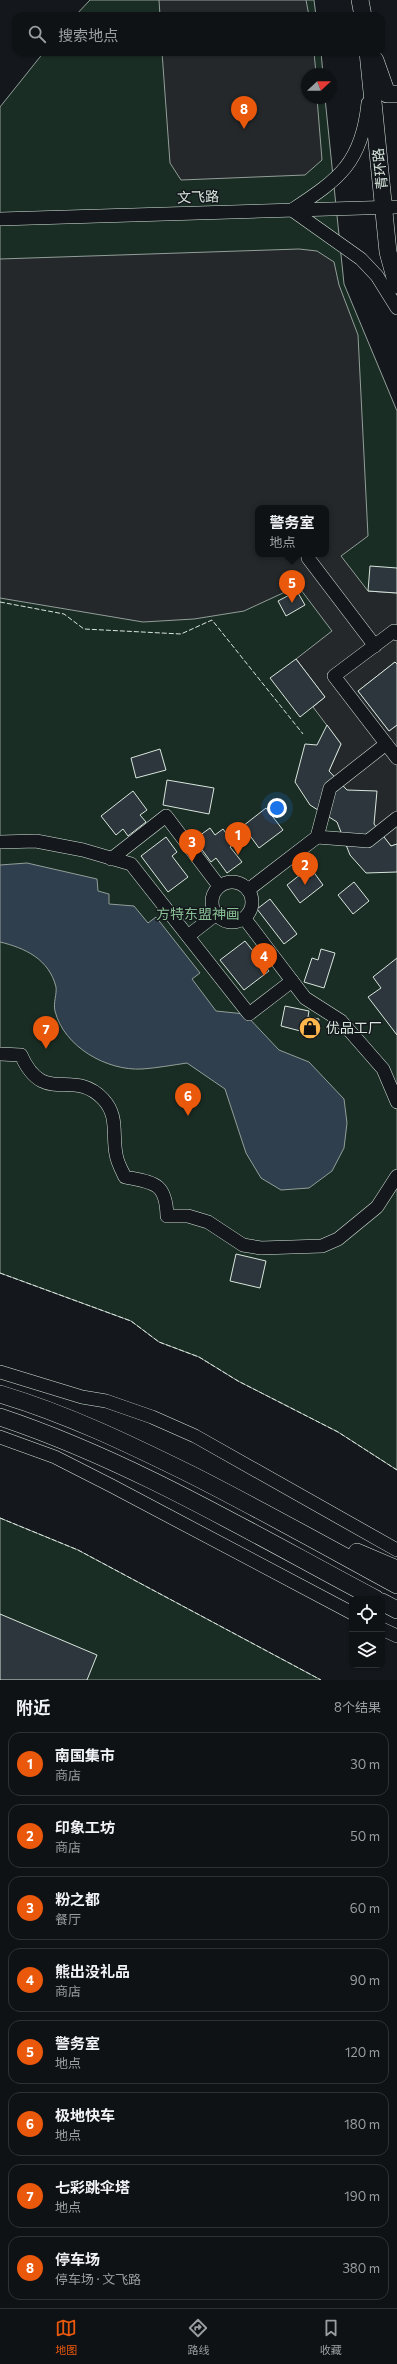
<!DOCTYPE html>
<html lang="zh">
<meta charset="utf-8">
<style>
:root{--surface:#0f1215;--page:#181b1e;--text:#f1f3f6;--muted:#9b9ea0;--line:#2f3234;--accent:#ea580c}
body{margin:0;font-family:Commissioner,"Noto Sans SC",sans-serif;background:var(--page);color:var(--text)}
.controls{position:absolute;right:12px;bottom:12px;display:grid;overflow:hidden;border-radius:8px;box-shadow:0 1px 3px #0004}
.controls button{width:36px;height:36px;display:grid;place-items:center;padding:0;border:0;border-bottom:1px solid var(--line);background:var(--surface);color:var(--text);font:20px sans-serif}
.compass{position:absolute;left:301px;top:68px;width:36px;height:36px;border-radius:50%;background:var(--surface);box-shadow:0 1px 3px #0004;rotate:68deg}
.you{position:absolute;left:277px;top:808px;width:14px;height:14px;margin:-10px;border:3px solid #fff;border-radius:50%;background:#1a73e8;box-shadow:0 0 0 6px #1a73e833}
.badge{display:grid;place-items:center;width:26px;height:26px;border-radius:50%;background:var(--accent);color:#fff;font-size:13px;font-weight:700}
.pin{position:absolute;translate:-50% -33px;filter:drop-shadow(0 1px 2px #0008)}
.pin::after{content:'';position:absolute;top:21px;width:14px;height:12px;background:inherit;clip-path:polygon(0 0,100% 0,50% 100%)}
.popup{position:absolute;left:255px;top:505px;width:74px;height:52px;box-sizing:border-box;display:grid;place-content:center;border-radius:8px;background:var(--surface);filter:drop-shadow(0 1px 3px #0005);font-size:13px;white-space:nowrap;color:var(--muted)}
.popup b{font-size:15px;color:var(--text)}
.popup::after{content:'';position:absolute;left:50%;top:100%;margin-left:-8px;border:8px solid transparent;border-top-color:var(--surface)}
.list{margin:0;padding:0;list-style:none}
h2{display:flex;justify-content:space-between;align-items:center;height:52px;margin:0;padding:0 16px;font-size:17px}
h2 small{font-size:13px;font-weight:400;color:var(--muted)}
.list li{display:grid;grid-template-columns:26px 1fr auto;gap:12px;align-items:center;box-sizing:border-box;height:64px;margin:0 8px 8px;padding:0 8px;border:1px solid var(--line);border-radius:12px}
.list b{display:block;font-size:15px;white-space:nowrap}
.list p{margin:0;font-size:13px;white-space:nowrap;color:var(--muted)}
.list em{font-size:13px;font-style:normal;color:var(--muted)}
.icon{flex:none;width:22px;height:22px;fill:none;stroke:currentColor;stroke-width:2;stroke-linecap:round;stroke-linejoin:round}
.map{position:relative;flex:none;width:397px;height:1680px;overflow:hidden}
.search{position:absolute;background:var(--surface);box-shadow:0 1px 3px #0004;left:12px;right:12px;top:12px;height:44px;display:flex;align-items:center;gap:10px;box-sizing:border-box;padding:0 14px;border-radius:12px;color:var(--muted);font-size:15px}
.sheet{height:628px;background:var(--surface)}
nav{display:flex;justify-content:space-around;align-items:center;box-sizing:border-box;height:56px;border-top:1px solid var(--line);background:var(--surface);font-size:11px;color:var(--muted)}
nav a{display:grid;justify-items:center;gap:2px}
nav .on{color:var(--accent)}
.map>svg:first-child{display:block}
.green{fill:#1a2d24;stroke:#939e99;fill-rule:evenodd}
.parking{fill:#24282b;stroke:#939e99;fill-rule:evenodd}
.water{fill:#2f3f4d;stroke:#939e99}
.building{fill:#2c363c;stroke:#d8e6dc}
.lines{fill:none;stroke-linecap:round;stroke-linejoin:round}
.minor-casing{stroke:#d8e6dc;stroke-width:14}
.major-casing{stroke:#d8e6dc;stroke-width:18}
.minor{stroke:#14181c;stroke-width:13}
.major{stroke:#14181c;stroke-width:17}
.fence{stroke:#d8e6dc;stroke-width:1;stroke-dasharray:5 2;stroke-linecap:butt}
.labels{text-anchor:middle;stroke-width:3;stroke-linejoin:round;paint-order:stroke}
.street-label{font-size:14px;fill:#d8e6dc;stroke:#14181c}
.park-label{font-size:14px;fill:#8ac095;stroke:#14181c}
.poi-label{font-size:14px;fill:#d8e6dc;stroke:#14181c;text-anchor:start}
</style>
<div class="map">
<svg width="397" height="1680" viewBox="0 0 397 1680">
<rect width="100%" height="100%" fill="#14181c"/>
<g class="green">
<polygon points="90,0 314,0 316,16 75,16"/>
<path d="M44 52H321L323 74H307V98H325L344 284 397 411V1470L338 1432 238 1381 199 1357 159 1342 131 1321 0 1273V107ZM258 508H326V554H258Z"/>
<polygon points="0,1518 78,1550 321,1680 0,1680"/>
</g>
<g class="parking">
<polygon points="159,0 306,0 309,16 160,16"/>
<polygon points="162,52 314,52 316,74 307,74 307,98 317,98 322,160 305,175 181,180 170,163"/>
<path d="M299 249 317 251 334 262 339 285 358 335 368 536 341 556 368 591 397 593V664L395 662 358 691 389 731 397 725V844L391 846 329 771 341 744 313 707 325 697 296 659 332 631 298 586 244 611 194 619 143 622 0 598V259ZM258 508H326V554H258Z"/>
</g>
<path class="water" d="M27 863 97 879 98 891 109 894V904L134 906 148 923 156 917 200 973 192 979 216 1011 245 1014 279 1050 309 1062 344 1099 347 1123 344 1148 332 1171 309 1188 281 1190 261 1178 246 1153 225 1089 187 1063C173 1065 157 1068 142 1069 107 1071 64 1047 55 1011 53 1003 57 994 56 987 49 959 25 948 0 942V865Z"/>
<g class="building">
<polygon points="370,566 397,568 397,593 368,591"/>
<polygon points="297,591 305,605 286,616 278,601"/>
<polygon points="296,659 325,697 300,717 270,678"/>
<polygon points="395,662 397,664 397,725 389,731 358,691"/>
<polygon points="327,725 341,744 329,771 347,790 377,791 374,824 391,846 397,844 397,872 366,873 350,855 337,822 310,805 295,782 305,744 317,745"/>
<polygon points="160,749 166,770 136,778 131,758"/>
<polygon points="167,780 214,788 209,814 163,805"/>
<polygon points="133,791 147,810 140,815 146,822 128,836 123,829 116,835 101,816"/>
<polygon points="266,808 283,830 259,848 243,826"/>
<polygon points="210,828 215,835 223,829 234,844 230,847 242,862 227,873 216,858 211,862 200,847 204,843 199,836"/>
<polygon points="166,837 177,852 172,856 188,877 168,892 141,856"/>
<polygon points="310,867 323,885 300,903 287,885"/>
<polygon points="354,882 369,901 353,914 338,895"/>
<polygon points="270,899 297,934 284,944 257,909"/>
<polygon points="245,941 269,971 244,990 220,960"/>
<polygon points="321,949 335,953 324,988 304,982 312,958 318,960"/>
<polygon points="397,958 397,1035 368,997 381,988 373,977"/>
<polygon points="285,1006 309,1011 308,1017 319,1019 316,1035 281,1026"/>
<polygon points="236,1254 266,1261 260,1288 230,1281"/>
<polygon points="0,1614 97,1655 87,1680 0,1680"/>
</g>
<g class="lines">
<g class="minor-casing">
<g id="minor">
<path d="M292 210C339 179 362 163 368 103"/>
<polyline points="292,210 361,259 377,276 397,308"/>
<polyline points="0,219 397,207"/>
<polyline points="308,558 375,646"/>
<polyline points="397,634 394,631 334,676 397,758"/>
<polyline points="386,744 330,788 317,837 368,841 397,818"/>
<polyline points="0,842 36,841 83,850 131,864 249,1014 292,981"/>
<polyline points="111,859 166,816 219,886"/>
<circle cx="232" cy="902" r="20"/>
<polyline points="248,890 317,837"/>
<polyline points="245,919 305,998 341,1021 383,1069 397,1102"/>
<polyline points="188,936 215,915"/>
<path d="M0 1054 21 1055C44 1107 72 1067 103 1099 119 1116 112 1134 116 1154 117 1162 121 1169 125 1177 154 1183 166 1182 167 1216H188L208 1222 243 1245 261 1248 322 1246 338 1239 377 1207 397 1176"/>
<polyline points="0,1372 82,1397 106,1401 152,1417 195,1436 397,1550"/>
<polyline points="0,1437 55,1457 112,1486 352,1613"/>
<polyline points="382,1629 397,1636"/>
</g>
</g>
<g class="major-casing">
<g id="major">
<polyline points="360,0 363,16"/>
<polyline points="368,52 388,252 397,285"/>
<polyline points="375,60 387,94 397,94"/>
<path d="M0 1394C67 1414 129 1444 192 1475 261 1510 329 1548 397 1585"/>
<path d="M0 1417C132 1461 253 1534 376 1599"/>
<polyline points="357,1552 397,1569"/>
<polyline points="382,1602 397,1610"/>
</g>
</g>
<use href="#minor" class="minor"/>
<use href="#major" class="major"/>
<g class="fence">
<polyline points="0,602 64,614 84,629 181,634 212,620 303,734"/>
<polyline points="0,1273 131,1321 159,1342 199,1357 238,1381 338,1432 397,1470"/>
<polyline points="0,1518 78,1550 321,1680"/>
</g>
</g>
<defs>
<g id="shop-disc" transform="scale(1.15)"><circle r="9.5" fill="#ffb74d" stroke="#14181c"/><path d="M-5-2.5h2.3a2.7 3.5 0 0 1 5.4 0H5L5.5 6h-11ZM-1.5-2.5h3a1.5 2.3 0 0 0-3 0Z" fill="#111"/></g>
</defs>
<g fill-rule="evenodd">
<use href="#shop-disc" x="310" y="1028"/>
</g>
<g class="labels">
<g class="street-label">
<text transform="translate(380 169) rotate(-96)" y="5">青环路</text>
<text transform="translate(198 197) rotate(-2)" y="5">文飞路</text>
</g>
<g class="park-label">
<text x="198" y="919">方特东盟神画</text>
</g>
<g class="poi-label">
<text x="326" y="1033">优品工厂</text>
</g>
</g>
</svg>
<div class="controls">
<button><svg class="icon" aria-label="locate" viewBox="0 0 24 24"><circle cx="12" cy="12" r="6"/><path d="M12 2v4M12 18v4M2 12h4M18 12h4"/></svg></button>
<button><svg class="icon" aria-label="layers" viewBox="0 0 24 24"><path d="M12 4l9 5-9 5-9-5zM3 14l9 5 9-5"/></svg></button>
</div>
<svg class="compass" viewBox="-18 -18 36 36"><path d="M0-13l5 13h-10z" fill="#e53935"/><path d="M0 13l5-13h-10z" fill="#9b9ea0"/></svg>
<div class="you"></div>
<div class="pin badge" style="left:238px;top:855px">1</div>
<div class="pin badge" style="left:305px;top:885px">2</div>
<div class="pin badge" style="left:192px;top:862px">3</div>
<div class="pin badge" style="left:264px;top:976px">4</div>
<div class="pin badge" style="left:292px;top:603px">5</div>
<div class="popup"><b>警务室</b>地点</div>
<div class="pin badge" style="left:188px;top:1116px">6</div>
<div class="pin badge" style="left:46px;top:1049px">7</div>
<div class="pin badge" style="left:244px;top:129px">8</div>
<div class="search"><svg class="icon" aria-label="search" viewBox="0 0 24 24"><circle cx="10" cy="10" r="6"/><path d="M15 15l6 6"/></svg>搜索地点</div>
</div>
<section class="sheet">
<h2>附近<small>8个结果</small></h2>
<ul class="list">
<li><span class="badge">1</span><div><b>南国集市</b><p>商店</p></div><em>30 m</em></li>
<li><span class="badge">2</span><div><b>印象工坊</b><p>商店</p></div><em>50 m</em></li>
<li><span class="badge">3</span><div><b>粉之都</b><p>餐厅</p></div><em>60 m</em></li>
<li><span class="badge">4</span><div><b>熊出没礼品</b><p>商店</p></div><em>90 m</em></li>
<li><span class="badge">5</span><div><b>警务室</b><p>地点</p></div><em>120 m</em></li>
<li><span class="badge">6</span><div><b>极地快车</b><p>地点</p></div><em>180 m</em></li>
<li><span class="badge">7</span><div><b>七彩跳伞塔</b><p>地点</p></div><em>190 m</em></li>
<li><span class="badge">8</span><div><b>停车场</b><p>停车场 · 文飞路</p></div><em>380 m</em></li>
</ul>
</section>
<nav>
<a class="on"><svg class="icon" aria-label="map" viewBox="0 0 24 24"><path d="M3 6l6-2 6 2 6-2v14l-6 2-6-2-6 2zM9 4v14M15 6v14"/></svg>地图</a>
<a><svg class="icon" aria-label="directions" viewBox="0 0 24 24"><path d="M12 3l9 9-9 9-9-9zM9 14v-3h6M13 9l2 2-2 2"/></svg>路线</a>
<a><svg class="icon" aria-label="saved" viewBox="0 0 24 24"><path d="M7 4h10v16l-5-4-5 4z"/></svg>收藏</a>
</nav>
